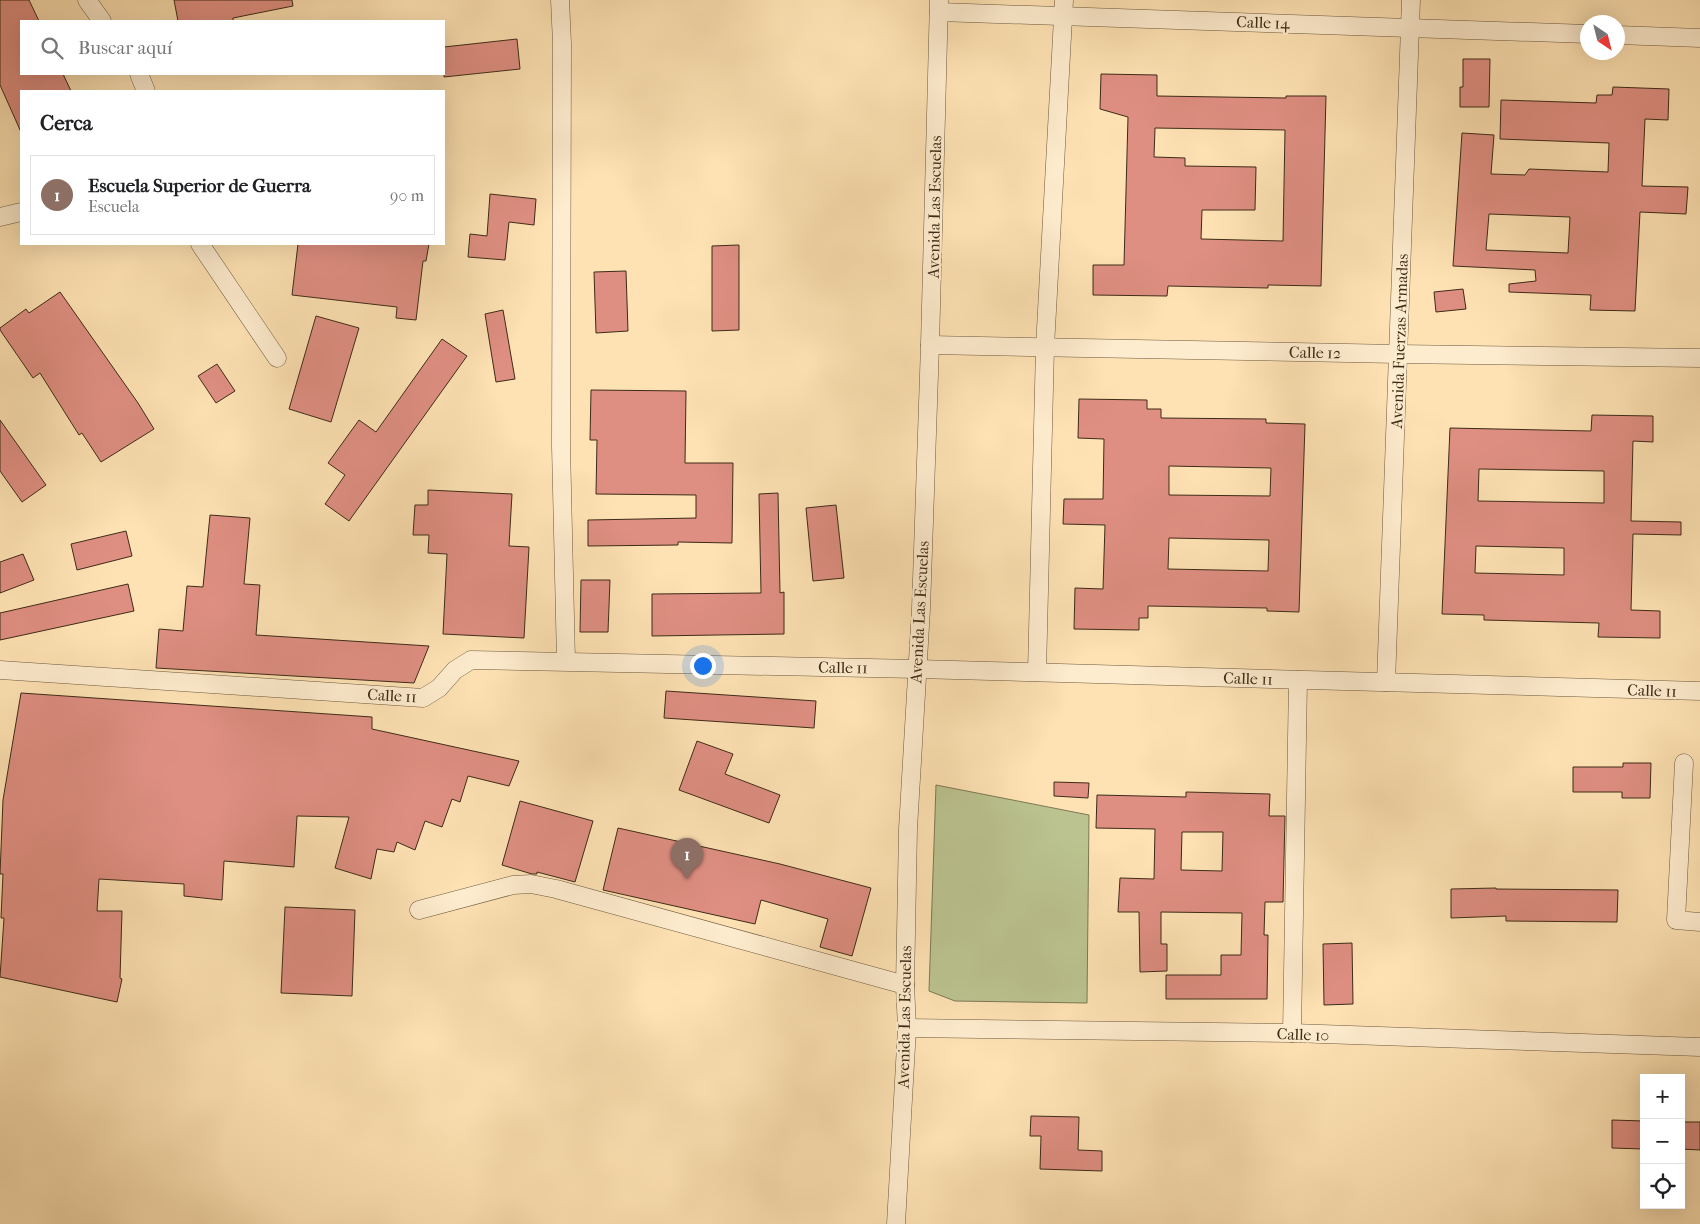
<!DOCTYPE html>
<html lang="es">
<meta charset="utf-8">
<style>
:root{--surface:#fff;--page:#f6f6f6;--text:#202124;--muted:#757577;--line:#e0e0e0;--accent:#1a73e8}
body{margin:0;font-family:"IM FELL French Canon",serif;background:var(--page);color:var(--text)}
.controls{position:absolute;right:15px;bottom:15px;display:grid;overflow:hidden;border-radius:0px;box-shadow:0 5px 20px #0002}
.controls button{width:45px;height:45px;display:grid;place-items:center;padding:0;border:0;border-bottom:1px solid var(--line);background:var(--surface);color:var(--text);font:25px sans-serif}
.compass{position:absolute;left:1580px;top:15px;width:45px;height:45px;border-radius:50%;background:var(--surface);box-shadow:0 5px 20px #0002;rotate:145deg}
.you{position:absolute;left:702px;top:665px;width:18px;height:18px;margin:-12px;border:4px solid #fff;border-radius:50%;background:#1a73e8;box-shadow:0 0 0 8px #1a73e833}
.badge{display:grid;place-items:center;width:32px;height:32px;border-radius:50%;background:var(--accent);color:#fff;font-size:16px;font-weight:700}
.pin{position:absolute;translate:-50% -41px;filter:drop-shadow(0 1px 2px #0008)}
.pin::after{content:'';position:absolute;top:26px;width:18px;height:15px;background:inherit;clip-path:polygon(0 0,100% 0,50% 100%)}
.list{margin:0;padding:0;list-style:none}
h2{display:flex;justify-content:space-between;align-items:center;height:65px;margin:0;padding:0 20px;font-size:21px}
h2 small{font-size:16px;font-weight:400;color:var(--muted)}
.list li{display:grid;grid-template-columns:32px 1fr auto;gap:15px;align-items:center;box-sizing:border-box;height:80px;margin:0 10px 10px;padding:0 10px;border:1px solid var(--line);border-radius:0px}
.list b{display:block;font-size:19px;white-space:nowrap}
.list p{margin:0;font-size:16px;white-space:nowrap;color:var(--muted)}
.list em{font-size:16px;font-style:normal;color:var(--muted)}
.icon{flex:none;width:28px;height:28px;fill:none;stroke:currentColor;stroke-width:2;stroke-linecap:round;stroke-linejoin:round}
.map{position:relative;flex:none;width:1700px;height:1224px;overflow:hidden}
.search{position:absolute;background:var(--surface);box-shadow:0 5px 20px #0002;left:20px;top:20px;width:425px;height:55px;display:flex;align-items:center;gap:12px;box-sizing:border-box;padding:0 18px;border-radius:0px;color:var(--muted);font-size:19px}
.panel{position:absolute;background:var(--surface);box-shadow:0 5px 20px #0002;left:20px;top:90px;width:425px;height:155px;border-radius:0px}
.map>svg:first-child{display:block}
.green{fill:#bbc490;stroke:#7c7854}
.building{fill:#df8f82;stroke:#3d2b17;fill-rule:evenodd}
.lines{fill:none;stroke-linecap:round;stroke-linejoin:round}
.minor-casing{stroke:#6d593e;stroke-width:19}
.minor{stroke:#feecce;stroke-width:18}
.labels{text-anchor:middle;stroke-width:4.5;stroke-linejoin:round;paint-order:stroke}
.street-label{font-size:16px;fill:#3d2b17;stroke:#feecce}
</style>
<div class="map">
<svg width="1700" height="1224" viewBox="0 0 1700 1224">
<rect width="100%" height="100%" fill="#fee2b3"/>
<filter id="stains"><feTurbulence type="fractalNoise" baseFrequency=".004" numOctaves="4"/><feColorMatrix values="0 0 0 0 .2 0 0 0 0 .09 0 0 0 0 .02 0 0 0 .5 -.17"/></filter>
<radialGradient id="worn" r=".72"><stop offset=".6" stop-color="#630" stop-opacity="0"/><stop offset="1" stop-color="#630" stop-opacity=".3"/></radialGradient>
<polygon class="green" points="936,785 1089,815 1087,1003 955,1001 929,991"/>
<g class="building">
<polygon points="0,0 29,0 39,21 21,21 21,74 63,74 71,91 21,91 21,132 0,85"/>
<polygon points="174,0 292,0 293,6 233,18 233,21 178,21"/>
<polygon points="517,39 520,69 444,77 444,47"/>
<polygon points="1463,59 1490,59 1489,107 1460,107 1460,87 1463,87"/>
<path d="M1101 74 1157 75V96L1286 98V96H1326L1321 286 1268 285V288L1168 286 1167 296 1093 295V265H1124L1128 117 1100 109ZM1155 128 1285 130 1283 241 1201 239 1202 210H1255L1256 167 1185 166V158L1154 157Z"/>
<path d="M1613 87 1669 89 1668 120 1645 119 1642 186 1688 187 1686 214 1640 212 1635 311 1590 310 1591 295 1509 292V284L1536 281 1535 270 1453 266 1462 133 1494 135 1491 174 1525 175 1529 169 1608 172 1609 143 1500 139 1501 100 1596 103 1597 95H1612ZM1489 214 1570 217 1568 253 1486 250Z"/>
<polygon points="490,194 536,199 534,225 509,222 505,260 468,257 470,234 487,236"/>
<polygon points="298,244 429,244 426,261 423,261 416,320 396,318 397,307 292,295"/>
<polygon points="739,245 739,330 712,331 712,246"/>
<polygon points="626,271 628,331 596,333 594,272"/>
<polygon points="1463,289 1466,309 1436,312 1434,292"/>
<polygon points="60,292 138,403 154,429 101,462 82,433 79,435 40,373 33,378 0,330 0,328 26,309 29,313"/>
<polygon points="503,310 515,379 496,382 485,314"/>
<polygon points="316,316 359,328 331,422 289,409"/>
<polygon points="442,339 467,356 349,521 325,504 345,475 328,463 359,420 376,432"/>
<polygon points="217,364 235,391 216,403 198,376"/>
<polygon points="591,390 686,391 685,463 733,463 732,543 678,542 678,545 588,546 588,520 696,518 696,495 596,494 597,440 590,440"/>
<path d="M1079 399 1147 400V409H1161V418L1266 419V423L1305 424 1299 612 1267 611V608L1148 606V618H1139V630L1074 629 1075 588 1103 589 1105 525 1063 524 1064 499H1103L1104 439 1078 438ZM1169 466 1271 468 1270 496 1169 495ZM1169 538 1269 540 1268 571 1168 569Z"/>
<path d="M1592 415 1653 416V442L1633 441 1631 521 1681 522V535L1633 534 1631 610 1660 611V638L1598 637 1599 623 1484 620V615L1442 614 1450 428 1591 431ZM1479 469 1604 471V503L1478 501ZM1476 546 1564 548V575L1475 573Z"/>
<polygon points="0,420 46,485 22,502 0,471"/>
<polygon points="428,490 512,494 509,546 529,547 524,638 443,634 447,554 428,553 429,535 413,535 415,505 428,505"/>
<polygon points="778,493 780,593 784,592 784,634 652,636 652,594 761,593 759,494"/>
<polygon points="836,505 844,578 813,581 806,508"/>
<polygon points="210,515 250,518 244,584 260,585 256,635 429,646 414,683 156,668 159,629 183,631 187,586 203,587"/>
<polygon points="126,531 132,556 77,570 71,544"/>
<polygon points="23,554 34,580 0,593 0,562"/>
<polygon points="581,580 610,580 608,632 580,632"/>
<polygon points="128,584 134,611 0,640 0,613"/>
<polygon points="666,691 816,701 814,728 664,718"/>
<polygon points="21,693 372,717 372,729 519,761 509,786 468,776 460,802 452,799 442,827 425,821 415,850 397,842 394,852 377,849 371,879 335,868 349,817 297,816 294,867 224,861 222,900 184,896 184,884 99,879 97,911 122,911 120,978 122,979 117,1002 0,977 4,918 1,918 3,874 0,874 3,800"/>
<polygon points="697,741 733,754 725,774 780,795 769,823 679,790"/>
<polygon points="1623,763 1651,763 1650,798 1622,798 1622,792 1573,792 1573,767 1623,767"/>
<polygon points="1054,782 1089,783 1088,798 1054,796"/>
<path d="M1186 792 1270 794 1269 816H1285L1283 902H1265L1264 935H1268L1267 999H1166V975H1221V955H1241L1242 913 1161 912V944H1167V971L1140 972 1139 912H1118L1120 878 1154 879 1155 829 1096 828 1097 795 1186 797ZM1182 832H1223L1222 871 1181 870Z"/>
<polygon points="520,801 593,821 575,882 537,872 537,874 532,874 502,865"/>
<polygon points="618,828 780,864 871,888 852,956 820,947 828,919 761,900 755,924 603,890"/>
<polygon points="1496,888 1496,889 1618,890 1617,922 1506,921 1506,916 1451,918 1451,889"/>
<polygon points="285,907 355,910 352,996 281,993"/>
<polygon points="1352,943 1353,1004 1324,1005 1323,944"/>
<polygon points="1031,1116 1079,1117 1078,1150 1102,1151 1102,1171 1040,1169 1041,1136 1030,1136"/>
<polygon points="1612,1120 1644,1121 1644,1149 1612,1148"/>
<polygon points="1681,1122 1700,1122 1700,1150 1681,1149"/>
</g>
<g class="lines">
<g class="minor-casing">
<g id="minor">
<polyline points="87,0 102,21"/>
<polyline points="560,0 562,43 561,446 566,661"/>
<polyline points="939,12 1588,34"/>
<polyline points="1618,35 1700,38"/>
<polyline points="139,74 146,91"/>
<polyline points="0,217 21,212"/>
<polyline points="200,244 277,358"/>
<polyline points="930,345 1398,354 1700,358"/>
<polyline points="0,670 423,698 439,688 455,670 471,660 917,669 1700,691"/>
<polyline points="1037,672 1045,347 1064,0"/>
<polyline points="1386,682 1411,0"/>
<polyline points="1684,763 1676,920 1700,922"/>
<polyline points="419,910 513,885 531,884 556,889 905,985"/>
<polyline points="907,1028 1292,1033 1700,1047"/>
<polyline points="1292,1033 1298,680"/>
<polyline points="896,1224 907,1028 905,985 908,829 921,609 930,345 939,0"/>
</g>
</g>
<use href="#minor" class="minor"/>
</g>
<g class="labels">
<g class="street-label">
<text transform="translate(1263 22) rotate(2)" y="6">Calle 14</text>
<text transform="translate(934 207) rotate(-89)" y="6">Avenida Las Escuelas</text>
<text transform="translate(1399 341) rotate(-88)" y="6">Avenida Fuerzas Armadas</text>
<text transform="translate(1315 352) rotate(1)" y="6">Calle 12</text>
<text transform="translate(919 612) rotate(-87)" y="6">Avenida Las Escuelas</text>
<text transform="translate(843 667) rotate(1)" y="6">Calle 11</text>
<text transform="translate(1248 678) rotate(2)" y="6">Calle 11</text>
<text transform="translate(1652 690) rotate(2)" y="6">Calle 11</text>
<text transform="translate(392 695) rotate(3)" y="6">Calle 11</text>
<text transform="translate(904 1017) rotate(-89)" y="6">Avenida Las Escuelas</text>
<text transform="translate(1303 1034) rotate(2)" y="6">Calle 10</text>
</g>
</g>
<rect width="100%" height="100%" filter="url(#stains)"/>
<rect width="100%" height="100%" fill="url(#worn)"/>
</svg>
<div class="controls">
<button>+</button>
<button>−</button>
<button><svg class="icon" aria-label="locate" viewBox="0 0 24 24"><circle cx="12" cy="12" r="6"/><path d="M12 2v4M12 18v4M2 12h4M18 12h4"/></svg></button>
</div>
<svg class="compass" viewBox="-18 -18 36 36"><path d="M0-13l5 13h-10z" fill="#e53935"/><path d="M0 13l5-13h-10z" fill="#757577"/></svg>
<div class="you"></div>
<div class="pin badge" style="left:687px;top:879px;background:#8d6e63">1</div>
<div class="search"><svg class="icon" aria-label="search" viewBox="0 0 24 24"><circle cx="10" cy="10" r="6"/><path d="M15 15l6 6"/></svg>Buscar aquí</div>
<section class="panel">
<h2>Cerca<small></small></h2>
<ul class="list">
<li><span class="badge" style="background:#8d6e63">1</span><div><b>Escuela Superior de Guerra</b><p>Escuela</p></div><em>90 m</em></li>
</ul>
</section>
</div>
